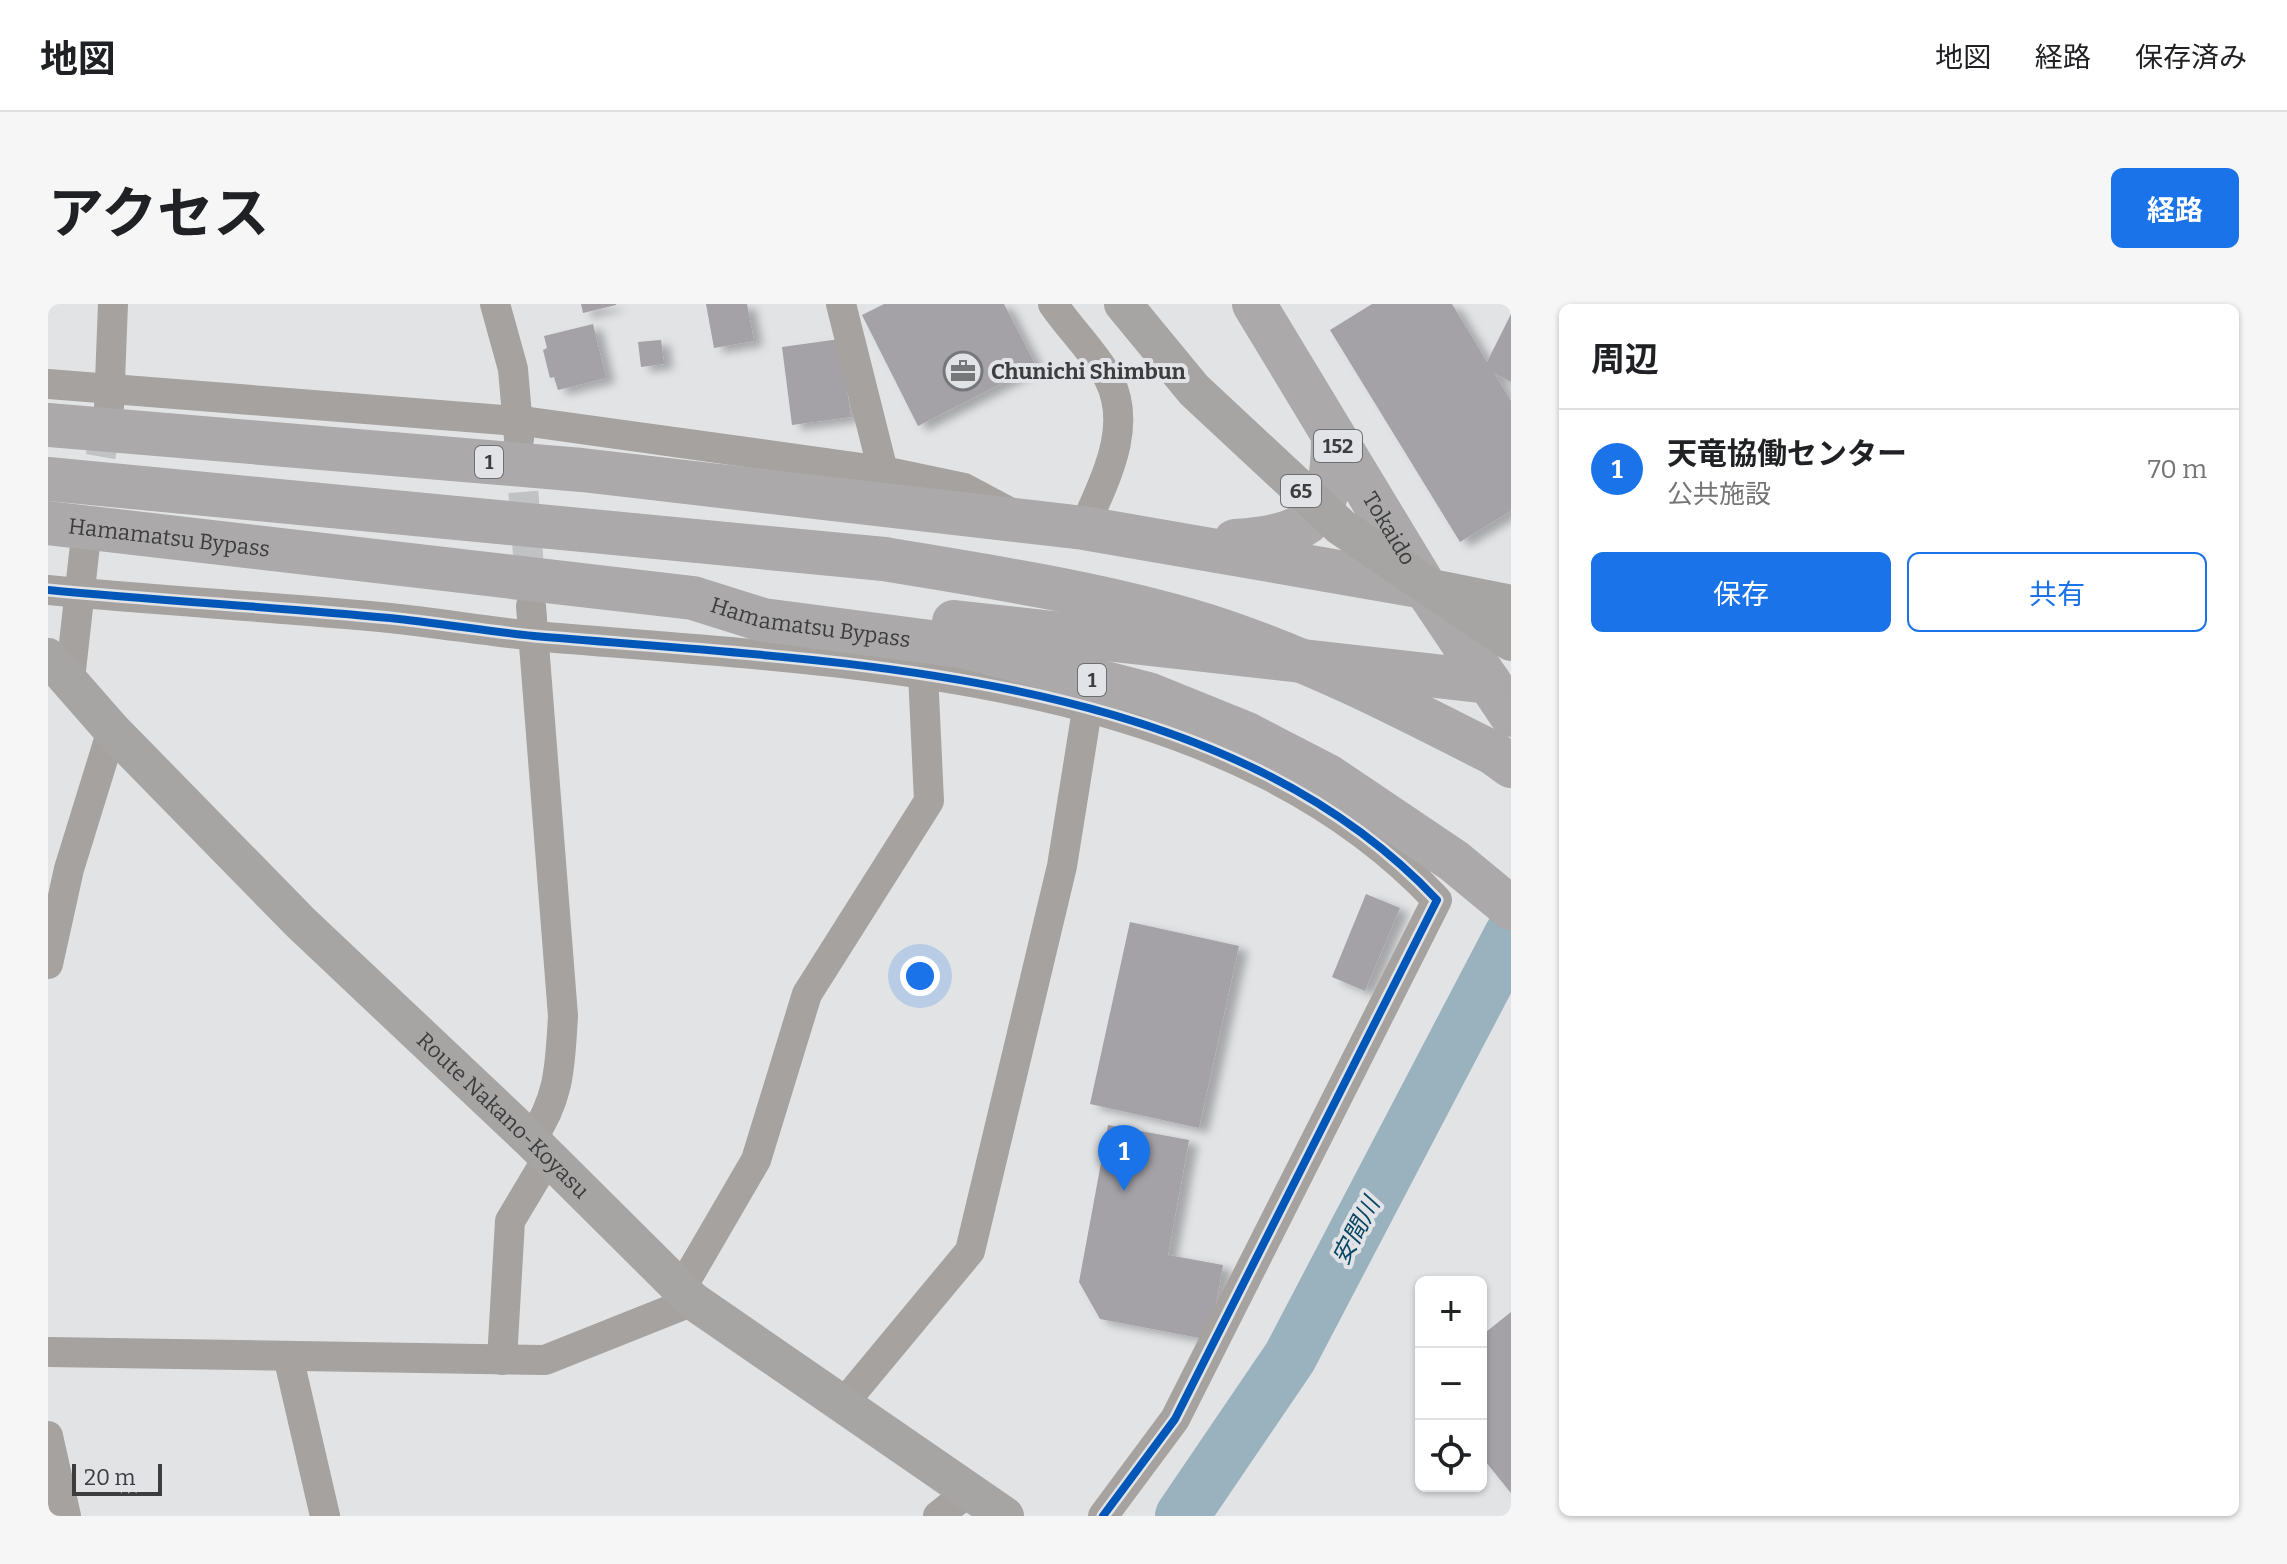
<!DOCTYPE html>
<html lang="ja">
<meta charset="utf-8">
<style>
:root{--surface:#fff;--page:#f6f6f6;--text:#202124;--muted:#757577;--line:#e0e0e0;--accent:#1a73e8}
body{margin:0;font-family:Bitter,"Noto Sans JP",serif;background:var(--page);color:var(--text)}
.controls{position:absolute;right:24px;bottom:24px;display:grid;overflow:hidden;border-radius:12px;box-shadow:0 2px 6px #0004}
.controls button{width:72px;height:72px;display:grid;place-items:center;padding:0;border:0;border-bottom:2px solid var(--line);background:var(--surface);color:var(--text);font:40px sans-serif}
.scale{position:absolute;left:24px;bottom:20px;width:90px;box-sizing:border-box;padding-left:8px;border:4px solid #3c3d3e;border-top:0;font-size:22px;line-height:28px;white-space:nowrap;color:#3c3d3e;-webkit-text-stroke:6px #e1e3e6;paint-order:stroke}
.you{position:absolute;left:872px;top:672px;width:28px;height:28px;margin:-20px;border:6px solid #fff;border-radius:50%;background:#1a73e8;box-shadow:0 0 0 12px #1a73e833}
.badge{display:grid;place-items:center;width:52px;height:52px;border-radius:50%;background:var(--accent);color:#fff;font-size:26px;font-weight:700}
.pin{position:absolute;translate:-50% -66px;filter:drop-shadow(0 2px 4px #0008)}
.pin::after{content:'';position:absolute;top:42px;width:28px;height:24px;background:inherit;clip-path:polygon(0 0,100% 0,50% 100%)}
.list{margin:0;padding:0;list-style:none}
h2{display:flex;justify-content:space-between;align-items:center;height:104px;margin:0;padding:0 32px;font-size:34px}
h2 small{font-size:26px;font-weight:400;color:var(--muted)}
.list li{display:grid;grid-template-columns:52px 1fr auto;gap:24px;align-items:center;box-sizing:border-box;height:120px;padding:0 32px;border-top:2px solid var(--line)}
.list b{display:block;font-size:30px;white-space:nowrap}
.list p{margin:0;font-size:26px;white-space:nowrap;color:var(--muted)}
.list em{font-size:26px;font-style:normal;color:var(--muted)}
.actions{display:flex;gap:16px;padding:24px 32px}
.actions a{flex:1;padding:18px 0;border:2px solid var(--accent);border-radius:12px;text-align:center;font-size:28px;color:var(--accent)}
.actions .main{background:var(--accent);color:#fff}
.icon{flex:none;width:44px;height:44px;fill:none;stroke:currentColor;stroke-width:2;stroke-linecap:round;stroke-linejoin:round}
.map{position:relative;flex:none;width:1463px;height:1212px;overflow:hidden;border-radius:12px}
header{display:flex;align-items:center;gap:48px;box-sizing:border-box;height:112px;padding:0 40px;background:var(--surface);border-bottom:2px solid var(--line)}
header strong{font-size:38px}
nav{display:flex;gap:44px;margin-inline-start:auto;font-size:28px}
.intro{display:flex;align-items:center;justify-content:space-between;box-sizing:border-box;height:192px;padding:0 48px}
h1{margin:0;font-size:56px}
.button{padding:20px 36px;border-radius:12px;background:var(--accent);color:#fff;font-size:28px;font-weight:700}
main{display:flex;gap:48px;padding:0 48px}
aside{flex:1;background:var(--surface);border-radius:12px;box-shadow:0 2px 6px #0004}
.map>svg:first-child{display:block}
.lines{fill:none;stroke-linecap:round;stroke-linejoin:round}
.river{stroke:#9ab1be;stroke-width:54}
.building{fill:#a4a1a7;filter:url(#shadow)}
.minor-tunnel{stroke:#c1c2c4;stroke-width:30;stroke-dasharray:30 15;stroke-linecap:butt}
.minor{stroke:#a5a2a0;stroke-width:30}
.major{stroke:#a7a4a4;stroke-width:38}
.highway{stroke:#aba9a9;stroke-width:44}
.major-bridge{stroke:#a7a4a4;stroke-width:38}
.highway-bridge{stroke:#aba9a9;stroke-width:44}
.cycleway-casing{stroke:#e1e3e6;stroke-width:13}
.cycleway{stroke:#0057b8;stroke-width:8}
.labels{text-anchor:middle;stroke-width:8;stroke-linejoin:round;paint-order:stroke}
.shield{fill:#e1e3e6;stroke:#6e6f70;stroke-width:2}
.shield-label{font-size:20px;font-weight:bold;fill:#3c3d3e}
.poi-label{font-size:22px;font-weight:bold;fill:#3c3d3e;stroke:#e1e3e6;text-anchor:start}
.street-label{font-size:22px;fill:#3c3d3e;stroke:#e1e3e6}
.water-label{font-size:24px;font-style:italic;fill:#074663;stroke:#e1e3e6}
</style>
<header>
<strong>地図</strong>
<nav><a>地図</a><a>経路</a><a>保存済み</a></nav>
</header>
<div class="intro"><h1>アクセス</h1><a class="button">経路</a></div>
<main>
<div class="map">
<svg width="1463" height="1212" viewBox="0 0 1463 1212">
<defs>
<filter id="shadow"><feDropShadow dx="9" dy="5" stdDeviation="4" flood-color="#0004"/></filter>
</defs>
<rect width="100%" height="100%" fill="#e2e3e5"/>
<g class="lines">
<polyline class="river" points="1134,1212 1242,1053 1463,631"/>
</g>
<g class="building">
<polygon points="533,0 568,0 568,1 535,9"/>
<polygon points="658,0 699,0 706,37 666,44"/>
<polygon points="836,0 956,0 988,62 870,122 814,11"/>
<polygon points="1324,0 1404,0 1439,58 1463,10 1463,78 1446,69 1463,97 1463,207 1412,238 1282,26"/>
<polygon points="545,20 558,74 510,86 506,73 502,74 495,46 499,44 496,32"/>
<polygon points="792,35 803,113 744,121 734,43"/>
<polygon points="613,36 616,60 593,63 590,38"/>
<polygon points="1318,590 1352,604 1317,687 1284,673"/>
<polygon points="1082,618 1191,642 1151,824 1042,800"/>
<polygon points="1060,821 1141,836 1120,951 1175,961 1162,1036 1052,1015 1031,978"/>
<polygon points="1463,1008 1463,1189 1433,1152 1433,1032"/>
</g>
<g class="lines">
<g class="minor-tunnel">
<polyline points="472,143 483,291"/>
<polyline points="45,197 60,109"/>
</g>
<g class="minor">
<polyline points="447,0 465,65 471,135"/>
<polyline points="793,0 835,167"/>
<path d="M1005 0C1022 25 1047 49 1061 75 1086 125 1055 178 1036 224"/>
<polyline points="0,80 482,118 835,167 916,184 961,208"/>
<polyline points="61,103 65,0"/>
<path d="M0 286C114 297 228 303 342 314 390 319 438 327 486 332 782 358 1170 363 1389 596L1127 1115 1055 1212"/>
<polyline points="22,375 37,241"/>
<polyline points="0,660 21,565 64,426"/>
<path d="M483 836C512 794 512 762 515 712L483 302"/>
<polyline points="633,985 708,856 759,690 881,497 875,369"/>
<polyline points="0,1048 497,1056 645,997"/>
<polyline points="240,1052 277,1212"/>
<polyline points="454,1056 462,917 499,855"/>
<polyline points="795,1100 922,947 1014,562 1039,406"/>
<polyline points="0,1132 18,1212"/>
<polyline points="890,1212 921,1187"/>
</g>
<g class="major">
<polyline points="1383,284 1463,300"/>
<path id="s1" d="M0 353 64 426 253 619 483 836 645 997 957 1212"/>
</g>
<g class="highway">
<path id="s2" d="M1206 0 1377 283 1463 411"/>
<polyline points="0,121 534,166 1036,224 1377,283"/>
<polyline points="0,175 836,255"/>
<path id="s3" d="M0 219 645 294 715 316 913 342 1100 390 1199 430 1280 472 1406 557 1463 604"/>
<path d="M1187 237C1264 232 1285 213 1285 134"/>
<polyline points="906,318 1441,378"/>
</g>
<polyline class="major-bridge" points="1075,0 1146,86 1293,223 1463,338"/>
<path class="highway-bridge" d="M836 255C943 273 1052 289 1157 321 1258 353 1351 401 1445 449L1463 462"/>
<g class="cycleway-casing">
<path id="cycleway" d="M0 286C114 297 228 303 342 314 390 319 438 327 486 332 782 358 1170 363 1389 596L1127 1115 1055 1212"/>
</g>
<use href="#cycleway" class="cycleway"/>
</g>
<defs>
<g id="office-ring" transform="scale(2)"><circle r="9.5" fill="#e1e3e6" stroke="#767778" stroke-width="1.5"/><path d="M-6-3h4V-5.5h4V-3h4V5H-6ZM-1-4.5V-3h2v-1.5ZM-6 0V1H6V0Z" fill="#767778"/></g>
</defs>
<g fill-rule="evenodd">
<use href="#office-ring" x="915" y="67"/>
</g>
<g class="labels">
<g class="shield">
<rect x="1266" y="126" width="48" height="32" rx="6"/>
<rect x="427" y="142" width="28" height="32" rx="6"/>
<rect x="1233" y="171" width="40" height="32" rx="6"/>
<rect x="1030" y="360" width="28" height="32" rx="6"/>
</g>
<g class="shield-label">
<text x="1290" y="149">152</text>
<text x="441" y="165">1</text>
<text x="1253" y="194">65</text>
<text x="1044" y="383">1</text>
</g>
<g class="poi-label">
<text x="943" y="75">Chunichi Shimbun</text>
</g>
<g class="street-label">
<text dy="8" stroke="none"><textPath href="#s2" startOffset="262">Tokaido</textPath></text>
<text dy="8" stroke="none"><textPath href="#s3" startOffset="122">Hamamatsu Bypass</textPath></text>
<text dy="8" stroke="none"><textPath href="#s3" startOffset="770">Hamamatsu Bypass</textPath></text>
<text dy="8" stroke="none"><textPath href="#s1" startOffset="646">Route Nakano-Koyasu</textPath></text>
</g>
<g class="water-label">
<text transform="translate(1308 927) rotate(-62)" y="8">安間川</text>
</g>
</g>
</svg>
<div class="controls">
<button>+</button>
<button>−</button>
<button><svg class="icon" aria-label="locate" viewBox="0 0 24 24"><circle cx="12" cy="12" r="6"/><path d="M12 2v4M12 18v4M2 12h4M18 12h4"/></svg></button>
</div>
<div class="scale">20 m</div>
<div class="you"></div>
<div class="pin badge" style="left:1076px;top:887px">1</div>
</div>
<aside>
<h2>周辺<small></small></h2>
<ul class="list">
<li><span class="badge">1</span><div><b>天竜協働センター</b><p>公共施設</p></div><em>70 m</em></li>
</ul>
<div class="actions"><a class="main">保存</a><a>共有</a></div>
</aside>
</main>
